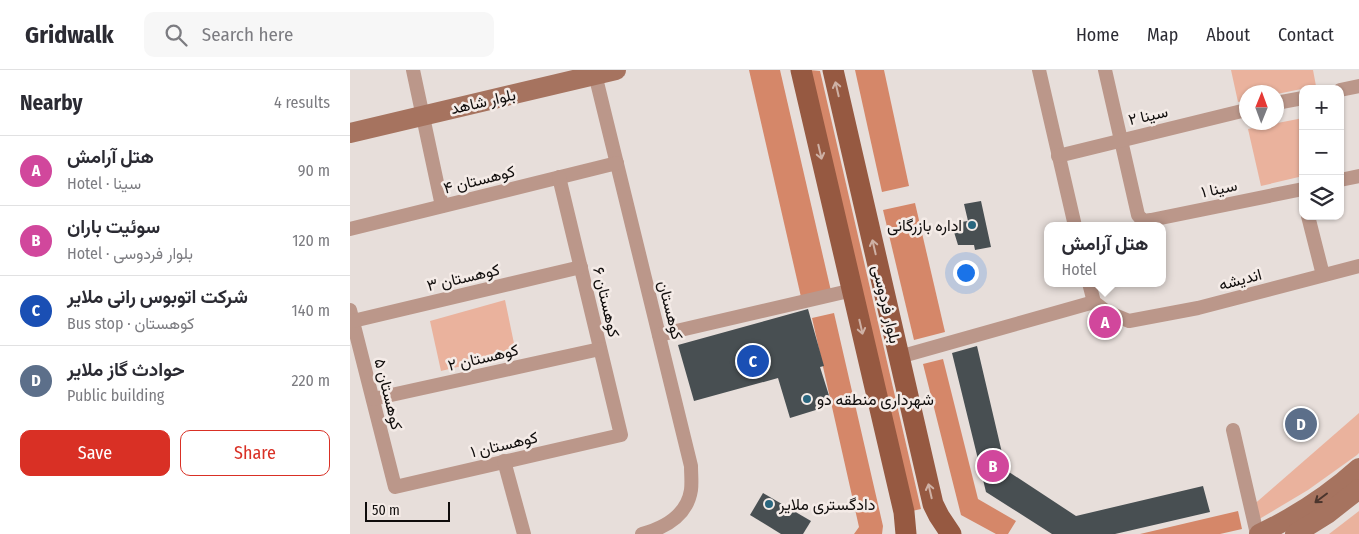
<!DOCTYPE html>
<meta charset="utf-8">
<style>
:root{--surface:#fff;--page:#f7f7f7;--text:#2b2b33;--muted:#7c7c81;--line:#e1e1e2;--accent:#d93025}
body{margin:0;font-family:"Fira Sans Condensed",Vazirmatn,sans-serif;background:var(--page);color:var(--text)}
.controls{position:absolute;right:15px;top:15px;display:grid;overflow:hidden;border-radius:10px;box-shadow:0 1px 4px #0004}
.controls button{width:45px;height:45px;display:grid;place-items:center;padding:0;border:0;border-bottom:1px solid var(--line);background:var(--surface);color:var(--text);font:25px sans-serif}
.compass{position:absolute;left:889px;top:15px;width:45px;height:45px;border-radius:50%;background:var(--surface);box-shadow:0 1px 4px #0004;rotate:1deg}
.scale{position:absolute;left:15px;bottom:12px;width:85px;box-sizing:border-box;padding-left:5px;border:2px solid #0f0c0b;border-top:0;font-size:14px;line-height:18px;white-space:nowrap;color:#0f0c0b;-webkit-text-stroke:4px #f4ebe7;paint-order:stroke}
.you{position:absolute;left:615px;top:202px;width:18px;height:18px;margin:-12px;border:4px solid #fff;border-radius:50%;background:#1a73e8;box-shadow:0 0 0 8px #1a73e833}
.badge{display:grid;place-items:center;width:32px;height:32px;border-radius:50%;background:var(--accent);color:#fff;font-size:16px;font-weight:700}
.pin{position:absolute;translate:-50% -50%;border:2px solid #fff;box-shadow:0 1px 5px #0006}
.popup{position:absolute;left:694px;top:152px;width:122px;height:65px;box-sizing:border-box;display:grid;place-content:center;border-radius:10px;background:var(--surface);filter:drop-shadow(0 1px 4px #0005);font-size:16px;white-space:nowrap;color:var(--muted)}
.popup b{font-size:19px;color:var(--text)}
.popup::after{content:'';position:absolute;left:50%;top:100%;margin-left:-10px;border:10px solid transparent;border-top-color:var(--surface)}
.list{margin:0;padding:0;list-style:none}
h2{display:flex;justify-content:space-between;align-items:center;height:65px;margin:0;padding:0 20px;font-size:21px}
h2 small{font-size:16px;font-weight:400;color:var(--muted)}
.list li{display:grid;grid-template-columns:32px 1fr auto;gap:15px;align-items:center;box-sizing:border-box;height:70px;padding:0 20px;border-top:1px solid var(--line)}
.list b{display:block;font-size:19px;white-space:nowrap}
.list p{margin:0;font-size:16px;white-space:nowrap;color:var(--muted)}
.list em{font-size:16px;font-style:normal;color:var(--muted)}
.actions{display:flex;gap:10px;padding:15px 20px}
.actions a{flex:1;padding:11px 0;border:1px solid var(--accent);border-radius:10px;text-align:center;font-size:18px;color:var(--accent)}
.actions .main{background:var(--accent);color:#fff}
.icon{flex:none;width:28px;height:28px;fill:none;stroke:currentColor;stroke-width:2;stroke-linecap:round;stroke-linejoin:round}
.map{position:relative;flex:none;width:1009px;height:464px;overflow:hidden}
header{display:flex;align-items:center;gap:30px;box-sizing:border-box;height:70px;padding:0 25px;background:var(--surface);border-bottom:1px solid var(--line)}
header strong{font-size:24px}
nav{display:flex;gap:28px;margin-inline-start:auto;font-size:18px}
.search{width:350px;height:45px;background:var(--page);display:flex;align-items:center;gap:12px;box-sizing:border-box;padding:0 18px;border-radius:10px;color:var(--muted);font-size:19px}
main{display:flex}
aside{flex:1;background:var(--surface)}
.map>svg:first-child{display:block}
.green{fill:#eab29d}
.forest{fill:#d58769}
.building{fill:#484f52}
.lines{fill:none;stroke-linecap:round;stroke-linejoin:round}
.minor{stroke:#bb978a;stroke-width:14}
.secondary{stroke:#a6735f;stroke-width:20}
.primary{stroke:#965941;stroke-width:21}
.oneway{stroke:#ceb1a5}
.oneway2{stroke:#4b352d}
.poi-dot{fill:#2a667e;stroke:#f4ebe7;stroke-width:2}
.labels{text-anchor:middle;stroke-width:5;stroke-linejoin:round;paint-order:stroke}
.street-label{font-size:16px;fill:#0f0c0b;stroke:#f4ebe7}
.poi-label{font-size:16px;fill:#0f0c0b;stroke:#f4ebe7;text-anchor:start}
</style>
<header>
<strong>Gridwalk</strong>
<div class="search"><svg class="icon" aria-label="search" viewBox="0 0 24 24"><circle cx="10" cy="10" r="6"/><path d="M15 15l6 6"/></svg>Search here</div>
<nav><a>Home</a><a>Map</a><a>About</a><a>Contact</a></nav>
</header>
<main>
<aside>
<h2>Nearby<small>4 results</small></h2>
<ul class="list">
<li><span class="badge" style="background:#d1479c">A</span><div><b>هتل آرامش</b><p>Hotel · سینا</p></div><em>90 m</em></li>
<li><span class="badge" style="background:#d1479c">B</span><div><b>سوئیت باران</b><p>Hotel · بلوار فردوسی</p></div><em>120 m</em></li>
<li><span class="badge" style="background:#1a4fb4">C</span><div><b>شرکت اتوبوس رانی ملایر</b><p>Bus stop · کوهستان</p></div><em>140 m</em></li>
<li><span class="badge" style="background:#5c6f8a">D</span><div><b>حوادث گاز ملایر</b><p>Public building</p></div><em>220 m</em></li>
</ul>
<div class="actions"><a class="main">Save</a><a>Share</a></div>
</aside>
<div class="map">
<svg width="1009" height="464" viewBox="0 0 1009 464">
<rect width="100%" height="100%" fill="#e7deda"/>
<g class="green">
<polygon points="881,0 963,0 966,16 927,24 926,22 896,22 896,30 888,32"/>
<polygon points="953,48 953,106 911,116 898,59"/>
<polygon points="155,230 166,283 91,301 80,251"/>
<polygon points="1009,343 1009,383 1007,385 958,420 906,451 901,437"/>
<polygon points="1009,441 1009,464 979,464"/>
</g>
<g class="forest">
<polygon points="399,0 430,0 481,221 451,227"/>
<polygon points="459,0 470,1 571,439 562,441"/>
<polygon points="505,0 534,0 559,116 532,122"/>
<polygon points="565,133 595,262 564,270 533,140"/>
<polygon points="484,243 533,456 532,464 504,464 509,457 462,248"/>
<polygon points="593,289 628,429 666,451 658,464 646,464 611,445 573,294"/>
<polygon points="888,441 892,459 870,464 790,464"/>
</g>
<g class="building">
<polygon points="631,131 641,177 625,180 624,175 608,175 604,162 605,162 604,156 612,155 611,152 618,151 614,134"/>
<polygon points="458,239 474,296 470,297 482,335 440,348 428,308 344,331 328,275"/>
<polygon points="627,276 656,400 726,446 853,416 860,442 765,464 702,464 636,422 602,283"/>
<polygon points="413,423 461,451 453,464 431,464 400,445"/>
</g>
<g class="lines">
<g class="minor">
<polyline points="63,0 92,136"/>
<path d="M244 0 341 396C341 404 342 412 341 420 337 446 314 458 292 464"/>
<polyline points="689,0 725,156"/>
<polyline points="755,0 788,145 793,151 801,150 953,119"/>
<polyline points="990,20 1009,16"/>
<polyline points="926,33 953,28"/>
<polyline points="708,86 896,40"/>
<polyline points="990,110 1009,106"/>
<polyline points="958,146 973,205"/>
<polyline points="0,159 267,93"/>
<polyline points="739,213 744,232 757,242 779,251 848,238 1009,196"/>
<polyline points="0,240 45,417 271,365 209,107"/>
<polyline points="3,251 231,197"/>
<polyline points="309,265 503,220"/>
<polyline points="549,287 744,232"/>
<polyline points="23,329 250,279"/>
<polyline points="883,360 907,464"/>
<polyline points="154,391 174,464"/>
</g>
<g class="secondary">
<polyline points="0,63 266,0"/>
<path d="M909 464C945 447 979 425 1009 398"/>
<polyline points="945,464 977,444 1009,419"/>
</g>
<g class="primary">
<polyline points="451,0 554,442 556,464"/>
<polyline points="483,0 583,434 589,446 601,464"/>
</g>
</g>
<defs><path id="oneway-shaft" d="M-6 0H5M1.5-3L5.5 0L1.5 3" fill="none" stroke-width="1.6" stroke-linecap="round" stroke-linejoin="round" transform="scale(1.25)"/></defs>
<g class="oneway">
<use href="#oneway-shaft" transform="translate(487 19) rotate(-103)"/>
<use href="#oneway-shaft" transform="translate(470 82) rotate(77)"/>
<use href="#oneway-shaft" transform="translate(524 177) rotate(-103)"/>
<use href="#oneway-shaft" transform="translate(511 257) rotate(77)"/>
<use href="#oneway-shaft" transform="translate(580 421) rotate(-103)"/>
</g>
<use class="oneway2" href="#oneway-shaft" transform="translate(971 428) rotate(143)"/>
<g class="poi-dot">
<circle cx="622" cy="155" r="5"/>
<circle cx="457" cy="329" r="5"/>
<circle cx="419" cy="434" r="5"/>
</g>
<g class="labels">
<g class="street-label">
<text transform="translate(133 31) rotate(-13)" y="6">بلوار شاهد</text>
<text transform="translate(798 45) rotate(-13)" y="6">سینا ۲</text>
<text transform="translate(129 109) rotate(-14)" y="6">کوهستان ۴</text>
<text transform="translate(869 118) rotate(-12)" y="6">سینا ۱</text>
<text transform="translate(113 207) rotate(-13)" y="6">کوهستان ۳</text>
<text transform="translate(890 209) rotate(-15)" y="6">اندیشه</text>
<text transform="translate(257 232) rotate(77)" y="6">کوهستان ۶</text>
<text transform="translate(537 234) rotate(77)" y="6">بلوار فردوسی</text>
<text transform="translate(321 240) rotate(76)" y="6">کوهستان</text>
<text transform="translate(133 287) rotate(-13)" y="6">کوهستان ۲</text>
<text transform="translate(39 324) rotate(76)" y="6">کوهستان ۵</text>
<text transform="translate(154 374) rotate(-13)" y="6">کوهستان ۱</text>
</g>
<g class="poi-label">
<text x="612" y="161" text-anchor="end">اداره بازرگانی</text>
<text x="467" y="335">شهرداری منطقه دو</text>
<text x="429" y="440">دادگستری ملایر</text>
</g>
</g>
</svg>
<div class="controls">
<button>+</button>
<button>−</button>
<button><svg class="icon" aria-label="layers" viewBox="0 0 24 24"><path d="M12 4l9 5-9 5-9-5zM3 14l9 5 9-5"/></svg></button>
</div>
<svg class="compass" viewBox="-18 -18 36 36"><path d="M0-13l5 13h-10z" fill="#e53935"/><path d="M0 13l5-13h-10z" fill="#7c7c81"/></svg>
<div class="scale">50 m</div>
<div class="you"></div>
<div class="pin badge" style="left:755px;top:252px;background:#d1479c">A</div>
<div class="popup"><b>هتل آرامش</b>Hotel</div>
<div class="pin badge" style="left:643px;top:396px;background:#d1479c">B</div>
<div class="pin badge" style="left:403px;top:291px;background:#1a4fb4">C</div>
<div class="pin badge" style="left:951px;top:354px;background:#5c6f8a">D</div>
</div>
</main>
